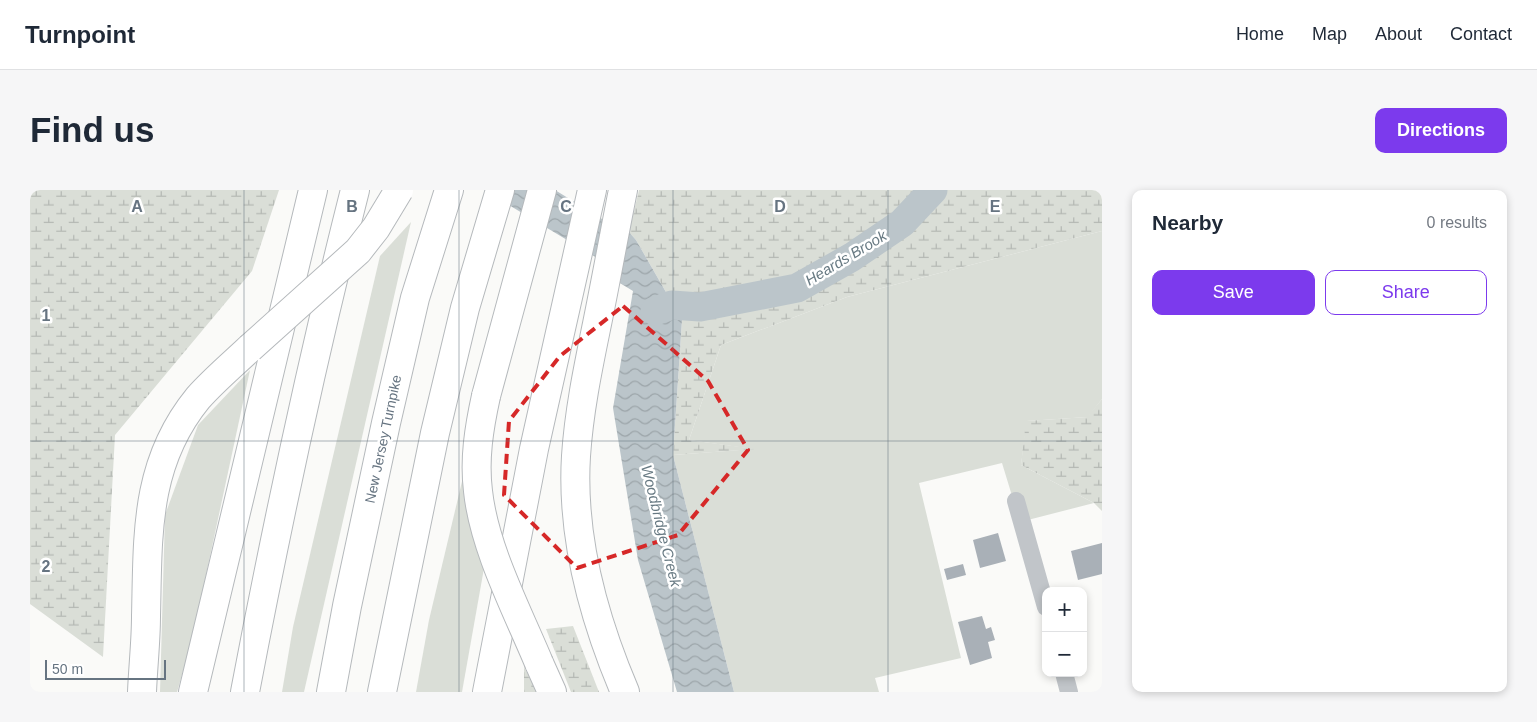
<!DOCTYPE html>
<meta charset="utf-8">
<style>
:root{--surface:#fff;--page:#f6f6f7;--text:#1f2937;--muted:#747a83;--line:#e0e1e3;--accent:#7c3aed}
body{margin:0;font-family:Arial,sans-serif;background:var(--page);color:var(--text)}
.controls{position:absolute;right:15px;bottom:15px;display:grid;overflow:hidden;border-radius:10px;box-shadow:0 2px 8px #0003}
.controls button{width:45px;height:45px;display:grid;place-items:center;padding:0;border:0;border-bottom:1px solid var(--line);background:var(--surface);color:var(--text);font:25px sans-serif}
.scale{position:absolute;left:15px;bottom:12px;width:121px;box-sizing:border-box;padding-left:5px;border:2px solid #667481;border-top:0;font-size:14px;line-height:18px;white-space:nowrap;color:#667481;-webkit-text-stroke:4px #fff;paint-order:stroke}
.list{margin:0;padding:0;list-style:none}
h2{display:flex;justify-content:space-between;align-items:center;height:65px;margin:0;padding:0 20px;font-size:21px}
h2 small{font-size:16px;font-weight:400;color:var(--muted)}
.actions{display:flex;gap:10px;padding:15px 20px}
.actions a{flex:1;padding:11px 0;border:1px solid var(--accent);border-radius:10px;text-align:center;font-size:18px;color:var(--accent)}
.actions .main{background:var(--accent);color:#fff}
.map{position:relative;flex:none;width:1072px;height:502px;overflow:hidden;border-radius:10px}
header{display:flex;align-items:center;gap:30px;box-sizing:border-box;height:70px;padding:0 25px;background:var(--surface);border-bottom:1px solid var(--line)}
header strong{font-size:24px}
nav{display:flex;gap:28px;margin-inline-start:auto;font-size:18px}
.intro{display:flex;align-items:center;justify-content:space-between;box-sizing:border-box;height:120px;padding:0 30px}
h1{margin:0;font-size:35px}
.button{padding:12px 22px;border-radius:10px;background:var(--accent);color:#fff;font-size:18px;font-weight:700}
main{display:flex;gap:30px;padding:0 30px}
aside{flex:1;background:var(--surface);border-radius:10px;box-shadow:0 2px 8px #0003}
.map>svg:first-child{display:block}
.grass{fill:#daded7}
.wetland{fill:url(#wetland-marsh)}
.water{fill:url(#water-waves)}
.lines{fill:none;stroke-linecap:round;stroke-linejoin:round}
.river{stroke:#bbc5ca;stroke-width:29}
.building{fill:#a9b0b7}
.highway-casing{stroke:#b5b9bc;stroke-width:30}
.street{stroke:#c1c5c9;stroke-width:18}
.highway{stroke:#fff;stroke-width:28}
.highway-bridge-casing{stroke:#b5b9bc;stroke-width:30;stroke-linecap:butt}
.highway-bridge{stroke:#fff;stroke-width:28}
.marked{fill:none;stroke:#d62828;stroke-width:4;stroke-dasharray:10 6;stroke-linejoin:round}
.grid{fill:none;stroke:#667481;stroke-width:1;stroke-opacity:0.55}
.labels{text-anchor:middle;stroke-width:5;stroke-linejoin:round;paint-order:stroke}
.street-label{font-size:14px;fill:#667481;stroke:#fff}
.water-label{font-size:15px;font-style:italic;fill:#677982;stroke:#fff}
.grid-label{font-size:16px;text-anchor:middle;font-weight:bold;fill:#667481;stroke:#fff;stroke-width:5;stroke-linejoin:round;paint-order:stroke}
</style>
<header>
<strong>Turnpoint</strong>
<nav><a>Home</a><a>Map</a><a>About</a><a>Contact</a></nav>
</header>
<div class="intro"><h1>Find us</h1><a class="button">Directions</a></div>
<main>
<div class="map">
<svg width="1072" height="502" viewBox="0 0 1072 502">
<defs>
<pattern id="wetland-marsh" width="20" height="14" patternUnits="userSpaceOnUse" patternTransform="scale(1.25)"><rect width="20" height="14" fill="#daded7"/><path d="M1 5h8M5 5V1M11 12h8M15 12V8" fill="none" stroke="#b5b9b4"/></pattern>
<pattern id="water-waves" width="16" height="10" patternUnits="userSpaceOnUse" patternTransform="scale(1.25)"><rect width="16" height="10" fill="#bbc5ca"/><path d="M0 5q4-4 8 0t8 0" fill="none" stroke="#9ca5a9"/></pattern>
</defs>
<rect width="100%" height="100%" fill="#fafaf8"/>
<g class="grass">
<polygon points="381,32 274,502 252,502 263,437 350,66"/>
<polygon points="1072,41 1072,209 1058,227 997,231 991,275 1064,313 990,332 972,273 889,293 931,468 845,488 849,502 704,502 643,265 723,259 659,250 691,155 817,107"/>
<polygon points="220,180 162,450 147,502 130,502 135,325 168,235"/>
<polygon points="434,283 456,367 432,502 386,502 399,430"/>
</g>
<g class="wetland">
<polygon points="0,0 249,0 222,81 85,245 73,467 0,414"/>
<polygon points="609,0 1072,0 1072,41 817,107 691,155 659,250 726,259 643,265 652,130 606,50 599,42"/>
<polygon points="1072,209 1072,321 1064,313 991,275 996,231 1057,227"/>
<polygon points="543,436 569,502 541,502 516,439"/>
<polygon points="494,477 507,502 494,502"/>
</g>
<polygon class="water" points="454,0 525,0 590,40 599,42 606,50 652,130 643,265 704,502 647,502 608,370 583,218 603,101 580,87 582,77"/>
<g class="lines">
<polyline class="river" points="625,121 642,115 670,117 767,98 822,67 872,33 903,0"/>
</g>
<g class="building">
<polygon points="968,343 976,371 950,378 943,350"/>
<polygon points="1072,353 1072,384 1048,390 1041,361"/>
<polygon points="933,374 936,385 917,390 914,379"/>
<polygon points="952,426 956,439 961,437 965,450 958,452 962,468 940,475 928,432"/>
</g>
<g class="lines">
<g class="highway-casing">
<g id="highway">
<path d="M593 0C584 45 576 90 567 134 558 178 549 221 546 266 541 347 563 427 595 502"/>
<polyline points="456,206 512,0"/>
<polyline points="509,473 522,502"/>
<path d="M112 502C113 477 116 451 116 426 118 346 114 274 168 208 184 190 203 174 220 158"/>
<polyline points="163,502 283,0"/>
<path d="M215 502C247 334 283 166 325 0"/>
<polyline points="301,502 317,416 356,233 385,108 419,0"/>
<polyline points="352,502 405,243 435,118 470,0"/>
<polyline points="457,502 504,259 562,0"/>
</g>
</g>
<g class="street">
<polyline points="986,311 1016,417"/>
<polyline points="1034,483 1039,502"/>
</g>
<use href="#highway" class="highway"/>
<g class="highway-bridge-casing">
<g id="highway-bridge">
<polyline points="220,158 328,61 346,38 369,0"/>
<path d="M456 206C449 238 444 269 448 301 454 358 487 420 509 473"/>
</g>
</g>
<use href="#highway-bridge" class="highway-bridge"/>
</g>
<path class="marked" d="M593 116 678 191 718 260 648 345 547 378 474 305 479 231 530 166Z"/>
<path class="grid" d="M214 0V502M429 0V502M643 0V502M858 0V502M0 251H1072"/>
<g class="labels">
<g class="street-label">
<text transform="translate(353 249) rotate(-78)" y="5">New Jersey Turnpike</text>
</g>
<g class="water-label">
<text transform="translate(816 68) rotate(-31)" y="5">Heards Brook</text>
<text transform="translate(631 336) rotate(76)" y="5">Woodbridge Creek</text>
</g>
</g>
<g class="grid-label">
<text x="107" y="22">A</text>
<text x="322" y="22">B</text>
<text x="536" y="22">C</text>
<text x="750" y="22">D</text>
<text x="965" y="22">E</text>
<text x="16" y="131">1</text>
<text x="16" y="382">2</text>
</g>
</svg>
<div class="controls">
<button>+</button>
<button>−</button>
</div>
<div class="scale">50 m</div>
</div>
<aside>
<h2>Nearby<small>0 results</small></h2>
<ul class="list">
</ul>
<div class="actions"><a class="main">Save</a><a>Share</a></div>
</aside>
</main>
